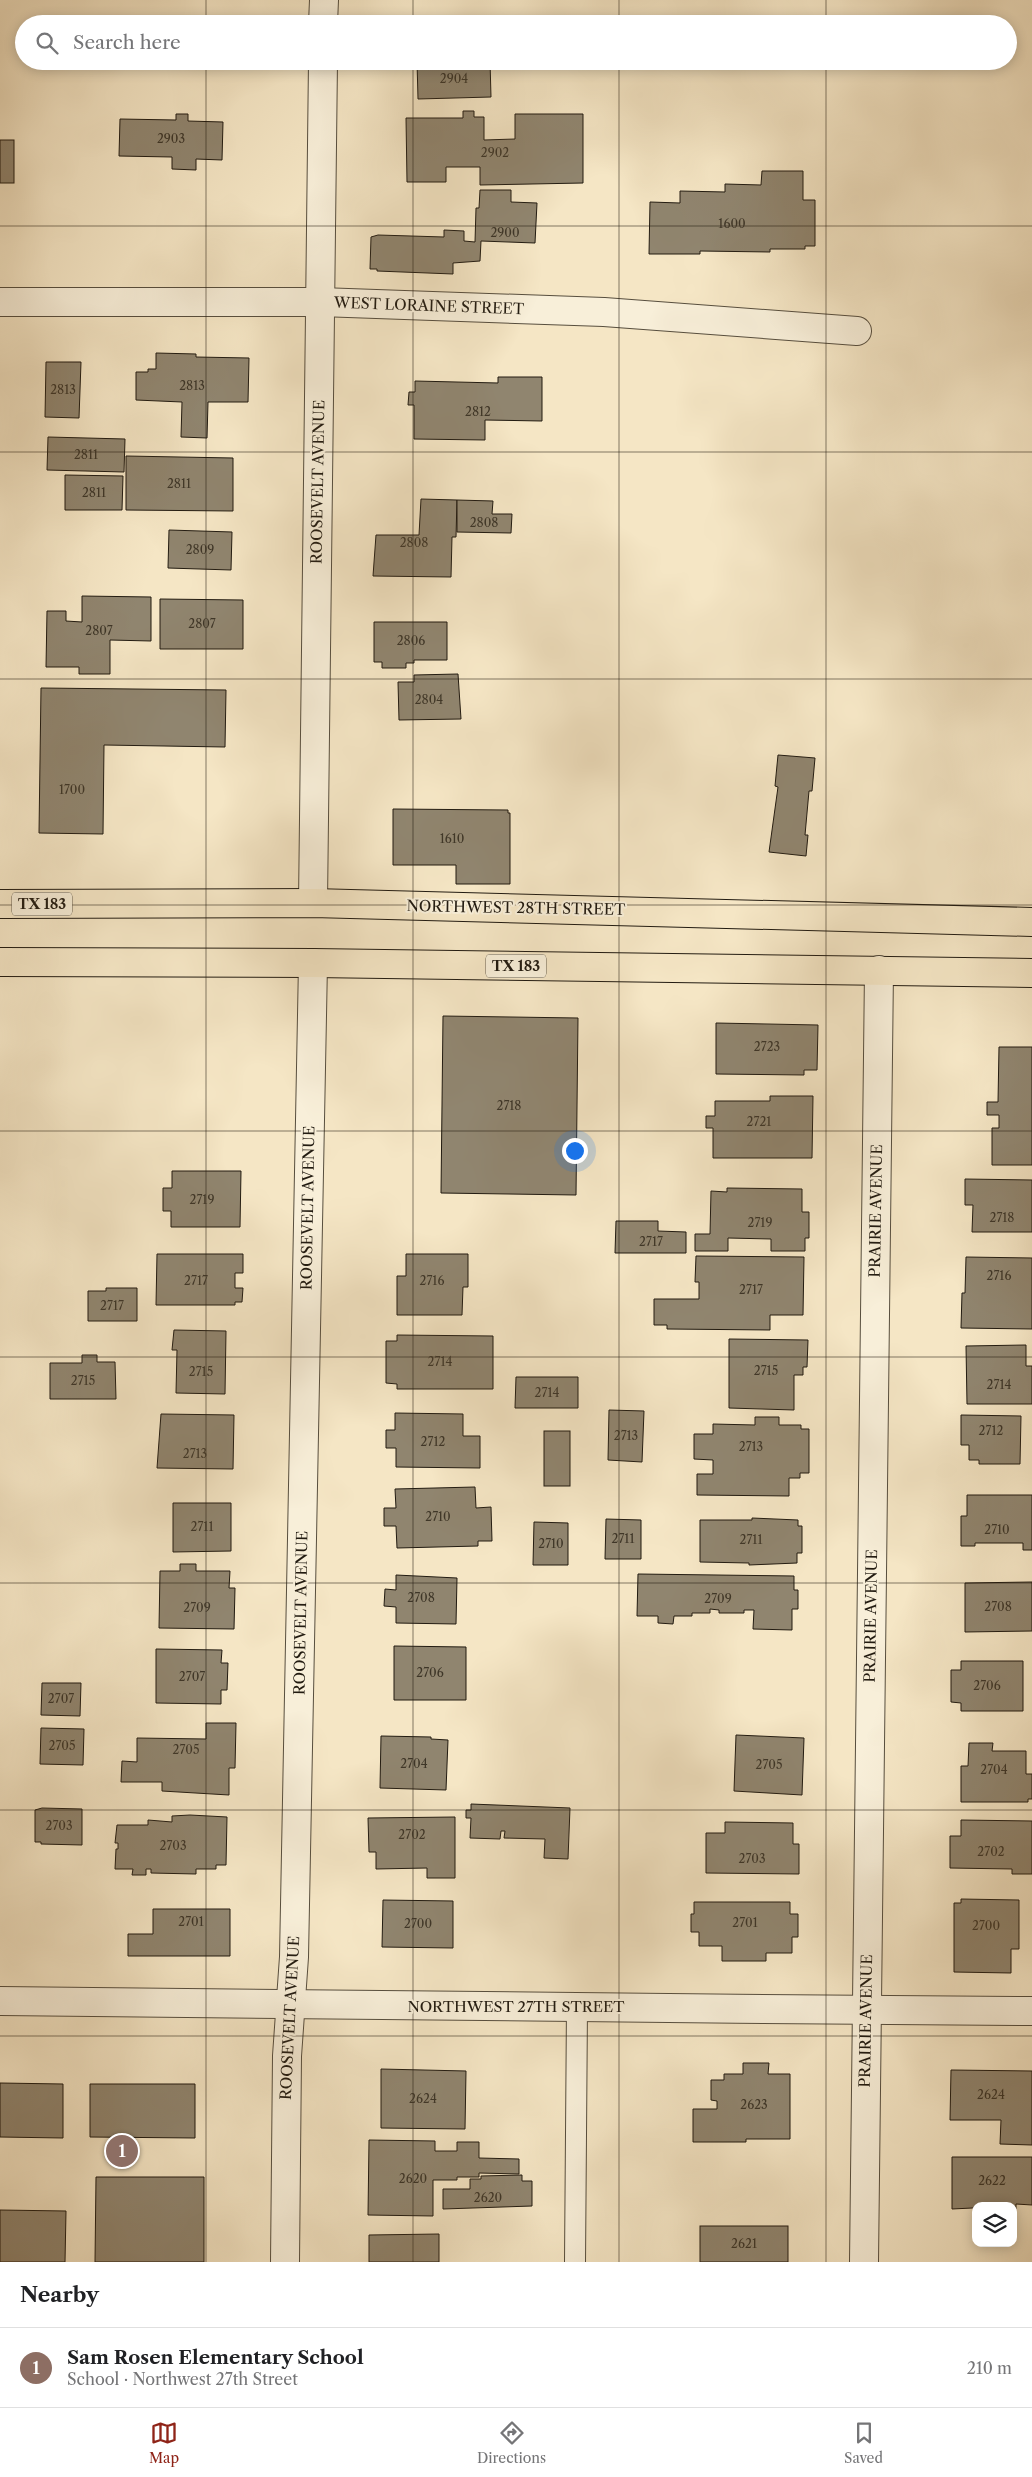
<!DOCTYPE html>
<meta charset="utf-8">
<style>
:root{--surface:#fff;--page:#f6f6f6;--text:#202124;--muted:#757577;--line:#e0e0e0;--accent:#8f2418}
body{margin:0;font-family:"Libre Caslon Text",serif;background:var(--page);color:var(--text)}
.controls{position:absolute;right:15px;bottom:15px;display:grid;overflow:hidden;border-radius:10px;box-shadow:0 2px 12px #0003}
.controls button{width:45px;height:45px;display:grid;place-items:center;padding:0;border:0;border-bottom:1px solid var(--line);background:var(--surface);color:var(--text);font:25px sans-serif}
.you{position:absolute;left:574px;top:1150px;width:18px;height:18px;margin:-12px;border:4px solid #fff;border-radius:50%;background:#1a73e8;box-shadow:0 0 0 8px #1a73e833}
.badge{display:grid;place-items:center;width:32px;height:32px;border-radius:50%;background:var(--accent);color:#fff;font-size:16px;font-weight:700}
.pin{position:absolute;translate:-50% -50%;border:2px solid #fff;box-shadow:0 1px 5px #0006}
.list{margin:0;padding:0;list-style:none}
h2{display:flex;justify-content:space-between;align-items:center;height:65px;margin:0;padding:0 20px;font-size:21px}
h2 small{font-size:16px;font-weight:400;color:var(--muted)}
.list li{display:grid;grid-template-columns:32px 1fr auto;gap:15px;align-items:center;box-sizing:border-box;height:80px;padding:0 20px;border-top:1px solid var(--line)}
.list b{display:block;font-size:19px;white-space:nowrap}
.list p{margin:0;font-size:16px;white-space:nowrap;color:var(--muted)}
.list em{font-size:16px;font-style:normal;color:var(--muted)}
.icon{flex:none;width:28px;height:28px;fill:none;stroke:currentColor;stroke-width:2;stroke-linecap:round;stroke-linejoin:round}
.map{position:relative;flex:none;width:1032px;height:2262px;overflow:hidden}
.search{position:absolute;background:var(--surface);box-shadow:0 2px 12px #0003;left:15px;right:15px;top:15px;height:55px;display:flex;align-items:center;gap:12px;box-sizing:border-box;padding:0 18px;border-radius:28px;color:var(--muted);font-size:19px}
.sheet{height:145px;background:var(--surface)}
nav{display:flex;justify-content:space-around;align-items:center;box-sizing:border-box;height:70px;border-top:1px solid var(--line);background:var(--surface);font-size:14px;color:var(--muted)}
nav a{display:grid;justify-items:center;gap:2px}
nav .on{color:var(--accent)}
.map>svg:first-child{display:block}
.building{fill:#90856f;stroke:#221b11}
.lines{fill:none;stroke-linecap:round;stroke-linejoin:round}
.service-casing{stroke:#574e3e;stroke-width:22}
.minor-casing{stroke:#574e3e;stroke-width:30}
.primary-casing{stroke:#221b11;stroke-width:30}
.service{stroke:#f8efd9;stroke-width:20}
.minor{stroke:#f8efd9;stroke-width:28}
.primary{stroke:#f5e6c5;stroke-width:28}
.grid{fill:none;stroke:#221b11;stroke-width:1;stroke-opacity:0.55}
.labels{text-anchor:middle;stroke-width:4;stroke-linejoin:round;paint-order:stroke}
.number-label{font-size:12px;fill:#3e3628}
.shield{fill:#f8efd9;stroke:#625b4d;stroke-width:1}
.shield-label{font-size:14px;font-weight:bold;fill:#221b11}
.street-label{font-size:15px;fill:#221b11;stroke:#f8efd9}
</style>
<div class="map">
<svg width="1032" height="2262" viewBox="0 0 1032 2262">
<rect width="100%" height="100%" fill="#f5e6c5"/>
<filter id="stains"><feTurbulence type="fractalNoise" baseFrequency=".004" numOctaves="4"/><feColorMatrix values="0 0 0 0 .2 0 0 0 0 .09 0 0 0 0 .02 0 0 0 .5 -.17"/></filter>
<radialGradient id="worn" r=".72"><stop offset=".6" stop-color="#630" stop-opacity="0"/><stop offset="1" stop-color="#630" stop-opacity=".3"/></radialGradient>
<g class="building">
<polygon points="417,61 490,61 491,97 418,99"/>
<polygon points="463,111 474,111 474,117 484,117 484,140 515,139 515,114 583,114 583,183 480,185 480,167 446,167 446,182 407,182 406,118 463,118"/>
<polygon points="176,114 188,114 188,121 223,122 222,160 196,159 196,170 172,169 172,157 119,156 120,119 176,120"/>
<rect x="0" y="140" width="14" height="43"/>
<polygon points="762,171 803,171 803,200 815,200 815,246 805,246 805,249 770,249 770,252 700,251 700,254 649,254 650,202 680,203 680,191 725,192 725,184 761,185"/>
<polygon points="480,190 511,190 511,202 537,203 535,243 481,241 480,261 453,263 453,274 377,271 377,269 370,269 371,237 378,235 444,237 444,230 464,231 464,241 475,242 476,208 479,208"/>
<polygon points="156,353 196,354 196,357 249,358 248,402 208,402 207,438 181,437 182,402 136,400 136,372 148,372 148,369 156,369"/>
<polygon points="46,362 81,362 79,418 45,417"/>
<polygon points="498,377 542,377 542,421 485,420 485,440 414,439 414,405 408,405 409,392 415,392 415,381 498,383"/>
<polygon points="48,437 125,439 124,472 47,470"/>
<polygon points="126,456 233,458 233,511 126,510"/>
<polygon points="65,475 123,476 122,510 65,510"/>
<polygon points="421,499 457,500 456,537 452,537 451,577 373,576 376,535 419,535"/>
<polygon points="457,500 493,501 492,514 512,514 511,533 457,532"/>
<polygon points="169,530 232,532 231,570 168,568"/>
<polygon points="82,596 151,597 151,641 110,640 110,674 79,674 79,667 46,667 47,611 66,611 66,621 82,622"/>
<polygon points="160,599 243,600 243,649 160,649"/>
<polygon points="374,622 447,622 447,660 414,660 414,663 406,663 406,668 382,668 382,662 374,662"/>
<polygon points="458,674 461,719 399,720 398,682 414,682 414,675"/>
<polygon points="41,688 226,690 225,747 104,745 103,834 39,833"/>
<polygon points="778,755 815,758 812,791 809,791 805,835 808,835 806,856 769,852 778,787 775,786"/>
<polygon points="393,809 508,810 508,813 510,813 510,884 456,884 456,865 393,865"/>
<polygon points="443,1016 578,1018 576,1195 441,1193"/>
<polygon points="716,1023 818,1025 817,1070 804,1070 804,1075 716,1074"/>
<polygon points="999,1047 1032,1047 1032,1165 992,1165 992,1128 999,1128 999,1115 987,1115 987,1102 998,1102"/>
<polygon points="770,1096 813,1096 812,1158 713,1158 713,1128 706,1128 706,1116 715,1116 715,1101 770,1101"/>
<polygon points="172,1171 241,1171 240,1227 171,1227 171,1211 163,1211 163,1188 172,1188"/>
<polygon points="965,1179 1032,1180 1032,1232 972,1232 973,1205 965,1205"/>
<polygon points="727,1188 802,1189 802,1212 809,1212 809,1238 805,1238 805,1251 771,1251 771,1239 728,1238 728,1251 695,1251 695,1234 710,1234 711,1191 727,1192"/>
<polygon points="616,1221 658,1221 658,1231 686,1232 686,1253 615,1253"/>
<polygon points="157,1254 243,1254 243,1273 235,1273 235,1288 243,1288 242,1302 235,1302 235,1305 156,1305"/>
<polygon points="406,1254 468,1254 468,1287 463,1287 462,1315 397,1315 397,1276 406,1276"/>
<polygon points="696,1256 804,1257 803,1315 770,1315 770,1330 667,1329 667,1325 654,1325 654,1299 699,1299 699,1282 695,1282"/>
<polygon points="966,1257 1032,1258 1032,1329 961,1328 962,1293 965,1293"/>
<polygon points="106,1288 137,1288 137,1321 88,1321 88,1291 106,1291"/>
<polygon points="174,1330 226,1331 225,1394 176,1393 177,1350 172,1350"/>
<polygon points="397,1335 493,1336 493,1389 397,1389 397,1384 386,1383 386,1341 397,1341"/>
<polygon points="729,1339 808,1340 807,1367 803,1367 803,1375 794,1375 794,1410 729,1408"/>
<polygon points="1026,1345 1026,1366 1032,1366 1032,1404 967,1404 966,1346"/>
<polygon points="82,1355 97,1355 97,1362 115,1362 116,1399 50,1399 50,1363 82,1363"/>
<polygon points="516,1377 578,1377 578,1408 515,1408"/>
<polygon points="609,1410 644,1411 642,1462 608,1460"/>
<polygon points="395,1413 463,1414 463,1436 480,1436 480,1468 396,1467 396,1448 386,1448 386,1430 395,1430"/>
<polygon points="161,1414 234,1415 233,1469 157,1468"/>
<polygon points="961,1415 1021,1416 1020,1464 979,1464 979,1460 969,1460 969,1445 961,1445"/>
<polygon points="755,1417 779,1417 779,1425 801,1425 801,1429 809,1429 809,1473 800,1473 800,1478 789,1478 789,1496 697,1495 697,1474 713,1474 713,1460 694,1459 694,1434 713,1434 713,1424 755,1425"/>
<rect x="544" y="1431" width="26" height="55"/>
<polygon points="475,1487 476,1508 491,1507 492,1541 478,1541 478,1546 397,1548 396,1526 384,1526 384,1508 396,1508 395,1489"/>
<polygon points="967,1495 1032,1495 1032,1550 1023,1550 1023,1543 975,1543 975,1546 961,1546 961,1516 967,1516"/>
<polygon points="173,1503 231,1503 231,1551 173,1552"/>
<polygon points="752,1518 798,1520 798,1526 802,1526 802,1553 797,1553 797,1563 749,1565 749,1563 700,1562 700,1520 752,1520"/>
<polygon points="606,1519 641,1520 641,1559 605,1559"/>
<polygon points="534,1522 568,1523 568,1565 533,1565"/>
<polygon points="180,1564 196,1564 196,1571 230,1571 229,1588 235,1588 234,1629 159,1628 160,1571 180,1571"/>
<polygon points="638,1574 794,1576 794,1590 798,1590 798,1609 792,1609 792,1630 753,1629 754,1610 744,1610 744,1613 719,1613 719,1610 710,1609 710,1613 692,1613 692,1616 674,1616 673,1624 658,1623 658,1616 637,1616"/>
<polygon points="396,1575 457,1578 456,1624 396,1623 396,1607 384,1606 385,1589 396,1590"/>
<polygon points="1032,1582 1032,1631 965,1632 965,1583"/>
<polygon points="394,1646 466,1647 466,1700 394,1700"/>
<polygon points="156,1649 222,1650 221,1663 228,1663 227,1690 221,1690 221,1704 156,1703"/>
<polygon points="961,1661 1023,1661 1023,1711 961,1711 961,1703 951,1702 951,1670 961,1670"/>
<polygon points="42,1683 81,1683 80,1716 41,1715"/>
<polygon points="206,1723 236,1723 235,1768 229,1768 229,1795 162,1791 162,1782 121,1782 122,1761 137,1762 137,1738 206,1739"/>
<polygon points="41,1728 84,1729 83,1765 40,1764"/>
<polygon points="736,1735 804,1738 802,1795 734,1791"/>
<polygon points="381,1736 431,1737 431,1739 448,1740 446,1790 380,1788"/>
<polygon points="969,1743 993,1743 992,1751 1026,1751 1026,1774 1032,1774 1032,1799 1028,1799 1028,1802 961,1802 961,1766 968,1766"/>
<polygon points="471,1804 570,1808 568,1859 544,1858 545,1839 504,1838 505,1831 501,1831 500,1839 470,1838 471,1818 466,1818 466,1810 471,1810"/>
<polygon points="42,1808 82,1809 82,1845 41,1844 41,1842 35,1842 35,1810"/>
<polygon points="190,1815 227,1817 226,1865 216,1865 216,1869 196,1869 196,1874 151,1873 151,1869 146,1869 146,1875 132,1875 133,1869 115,1869 116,1849 118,1849 118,1843 115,1843 117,1825 148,1825 148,1820 172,1822 172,1816"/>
<polygon points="455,1817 455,1878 427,1878 427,1868 376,1869 376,1852 369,1852 368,1818"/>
<polygon points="961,1820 1032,1821 1032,1874 1012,1874 1012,1869 950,1868 950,1836 961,1836"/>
<polygon points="725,1822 793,1823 793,1844 799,1844 799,1874 706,1873 706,1833 725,1833"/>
<polygon points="961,1899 1019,1900 1019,1949 1011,1949 1011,1973 954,1972 954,1903 961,1903"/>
<polygon points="383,1900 453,1901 453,1948 382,1947"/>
<polygon points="694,1902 790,1902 790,1914 798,1914 798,1937 792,1937 792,1953 766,1953 766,1961 722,1961 722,1946 699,1946 699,1932 691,1932 691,1914 694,1914"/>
<polygon points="153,1909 230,1909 230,1956 128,1956 128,1934 153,1934"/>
<polygon points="743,2063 769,2063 768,2074 790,2074 790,2139 746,2139 746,2142 693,2142 693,2109 717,2109 717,2101 711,2100 711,2080 724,2080 724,2074 743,2074"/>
<polygon points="381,2069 466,2071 465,2129 381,2128"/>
<polygon points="951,2070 1032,2071 1032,2145 1000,2144 1001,2120 950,2120"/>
<polygon points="0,2083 63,2084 63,2138 0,2137"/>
<polygon points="90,2084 195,2084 195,2138 90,2137"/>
<polygon points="369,2140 435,2141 435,2151 457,2151 457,2142 479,2142 479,2158 519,2159 519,2174 479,2173 479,2177 457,2177 457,2180 433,2180 433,2216 368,2215"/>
<polygon points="952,2157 1032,2157 1032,2205 1016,2204 1016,2209 1013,2209 1013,2206 952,2209"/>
<polygon points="522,2175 522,2181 532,2181 532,2206 443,2209 443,2189 470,2189 470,2179 481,2179 481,2176"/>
<polygon points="96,2177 204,2177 204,2262 95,2262"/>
<polygon points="0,2210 66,2211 65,2262 0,2262"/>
<rect x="700" y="2226" width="88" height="36"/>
<polygon points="439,2234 439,2262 369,2262 369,2235"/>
</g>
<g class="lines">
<g class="service-casing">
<polyline id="service" points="575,2262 577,2006"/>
</g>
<g class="minor-casing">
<g id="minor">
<polyline points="323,24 324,0"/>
<polyline points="0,302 320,302 604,312 857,331"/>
<polyline points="313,903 323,61"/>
<path d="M0 2001C344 2007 688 2008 1032 2011"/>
<polyline points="285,2262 287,2056 294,1957 313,963"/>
<polyline points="864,2262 879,970"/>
</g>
</g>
<g class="primary-casing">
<g id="primary">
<polyline points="0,904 313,903 1032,922"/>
<polyline points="0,962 313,963 1032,973"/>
</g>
</g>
<use href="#service" class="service"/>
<use href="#minor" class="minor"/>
<use href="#primary" class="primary"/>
</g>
<path class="grid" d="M206 0V24M413 0V24M619 0V24M826 0V24M206 61V2262M413 61V2262M619 61V2262M826 61V2262M0 226H1032M0 452H1032M0 679H1032M0 905H1032M0 1131H1032M0 1357H1032M0 1583H1032M0 1810H1032M0 2036H1032"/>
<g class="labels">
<g class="number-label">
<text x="454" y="83">2904</text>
<text x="171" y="143">2903</text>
<text x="495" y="157">2902</text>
<text x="732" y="228">1600</text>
<text x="505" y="237">2900</text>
<text x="192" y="390">2813</text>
<text x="63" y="394">2813</text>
<text x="478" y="416">2812</text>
<text x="86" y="459">2811</text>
<text x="179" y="488">2811</text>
<text x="94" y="497">2811</text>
<text x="484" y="527">2808</text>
<text x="414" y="547">2808</text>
<text x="200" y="554">2809</text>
<text x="202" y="628">2807</text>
<text x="99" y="635">2807</text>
<text x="411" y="645">2806</text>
<text x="429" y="704">2804</text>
<text x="72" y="794">1700</text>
<text x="452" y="843">1610</text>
<text x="767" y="1051">2723</text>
<text x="509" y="1110">2718</text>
<text x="759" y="1126">2721</text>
<text x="202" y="1204">2719</text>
<text x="1002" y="1222">2718</text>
<text x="760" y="1227">2719</text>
<text x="651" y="1246">2717</text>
<text x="999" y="1280">2716</text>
<text x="196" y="1285">2717</text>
<text x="432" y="1285">2716</text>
<text x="751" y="1294">2717</text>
<text x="112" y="1310">2717</text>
<text x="440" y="1366">2714</text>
<text x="766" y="1375">2715</text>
<text x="201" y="1376">2715</text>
<text x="83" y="1385">2715</text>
<text x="999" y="1389">2714</text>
<text x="547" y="1397">2714</text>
<text x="991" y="1435">2712</text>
<text x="626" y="1440">2713</text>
<text x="433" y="1446">2712</text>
<text x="751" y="1451">2713</text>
<text x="195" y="1458">2713</text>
<text x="438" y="1521">2710</text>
<text x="202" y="1531">2711</text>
<text x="997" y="1534">2710</text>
<text x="623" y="1543">2711</text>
<text x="751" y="1544">2711</text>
<text x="551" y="1548">2710</text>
<text x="421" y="1602">2708</text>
<text x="718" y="1603">2709</text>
<text x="998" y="1611">2708</text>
<text x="197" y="1612">2709</text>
<text x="430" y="1677">2706</text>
<text x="192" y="1681">2707</text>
<text x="987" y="1690">2706</text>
<text x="61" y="1703">2707</text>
<text x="62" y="1750">2705</text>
<text x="186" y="1754">2705</text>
<text x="414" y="1768">2704</text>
<text x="769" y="1769">2705</text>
<text x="994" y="1774">2704</text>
<text x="59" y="1830">2703</text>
<text x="412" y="1839">2702</text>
<text x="173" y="1850">2703</text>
<text x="991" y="1856">2702</text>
<text x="752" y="1863">2703</text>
<text x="191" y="1926">2701</text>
<text x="745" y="1927">2701</text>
<text x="418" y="1928">2700</text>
<text x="986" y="1930">2700</text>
<text x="991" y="2099">2624</text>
<text x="423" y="2103">2624</text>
<text x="754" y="2109">2623</text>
<text x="413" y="2183">2620</text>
<text x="992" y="2185">2622</text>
<text x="488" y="2202">2620</text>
<text x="744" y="2248">2621</text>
</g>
<g class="shield">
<rect x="12" y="892.5" width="60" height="23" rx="4"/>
<rect x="486" y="954.5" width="60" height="23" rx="4"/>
</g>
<g class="shield-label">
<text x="42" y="909">TX 183</text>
<text x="516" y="971">TX 183</text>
</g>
<g class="street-label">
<text transform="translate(429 306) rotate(2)" y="5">WEST LORAINE STREET</text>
<text transform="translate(318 482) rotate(-89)" y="5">ROOSEVELT AVENUE</text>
<text transform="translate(516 908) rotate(1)" y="5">NORTHWEST 28TH STREET</text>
<text transform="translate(308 1208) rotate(-89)" y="5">ROOSEVELT AVENUE</text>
<text transform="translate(876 1211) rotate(-89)" y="5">PRAIRIE AVENUE</text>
<text transform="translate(301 1613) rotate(-89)" y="5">ROOSEVELT AVENUE</text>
<text transform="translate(871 1616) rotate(-89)" y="5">PRAIRIE AVENUE</text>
<text x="516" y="2012">NORTHWEST 27TH STREET</text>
<text transform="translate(290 2018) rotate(-87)" y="5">ROOSEVELT AVENUE</text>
<text transform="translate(866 2021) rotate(-89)" y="5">PRAIRIE AVENUE</text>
</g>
</g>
<rect width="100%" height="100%" filter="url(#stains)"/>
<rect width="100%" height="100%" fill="url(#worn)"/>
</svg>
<div class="controls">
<button><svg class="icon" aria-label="layers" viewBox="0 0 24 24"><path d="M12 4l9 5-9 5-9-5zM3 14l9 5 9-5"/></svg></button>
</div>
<div class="you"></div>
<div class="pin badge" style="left:122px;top:2151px;background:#8d6e63">1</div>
<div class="search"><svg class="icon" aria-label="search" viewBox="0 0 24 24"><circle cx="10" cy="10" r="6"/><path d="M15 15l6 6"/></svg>Search here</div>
</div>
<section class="sheet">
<h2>Nearby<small></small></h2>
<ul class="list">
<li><span class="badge" style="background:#8d6e63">1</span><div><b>Sam Rosen Elementary School</b><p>School · Northwest 27th Street</p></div><em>210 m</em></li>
</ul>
</section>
<nav>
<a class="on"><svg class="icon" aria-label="map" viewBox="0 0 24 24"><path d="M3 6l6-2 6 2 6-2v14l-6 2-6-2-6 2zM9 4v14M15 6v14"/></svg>Map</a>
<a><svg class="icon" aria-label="directions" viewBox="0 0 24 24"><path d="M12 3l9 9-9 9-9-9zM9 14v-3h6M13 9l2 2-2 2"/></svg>Directions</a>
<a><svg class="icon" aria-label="saved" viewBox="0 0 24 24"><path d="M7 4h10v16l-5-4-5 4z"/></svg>Saved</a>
</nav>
